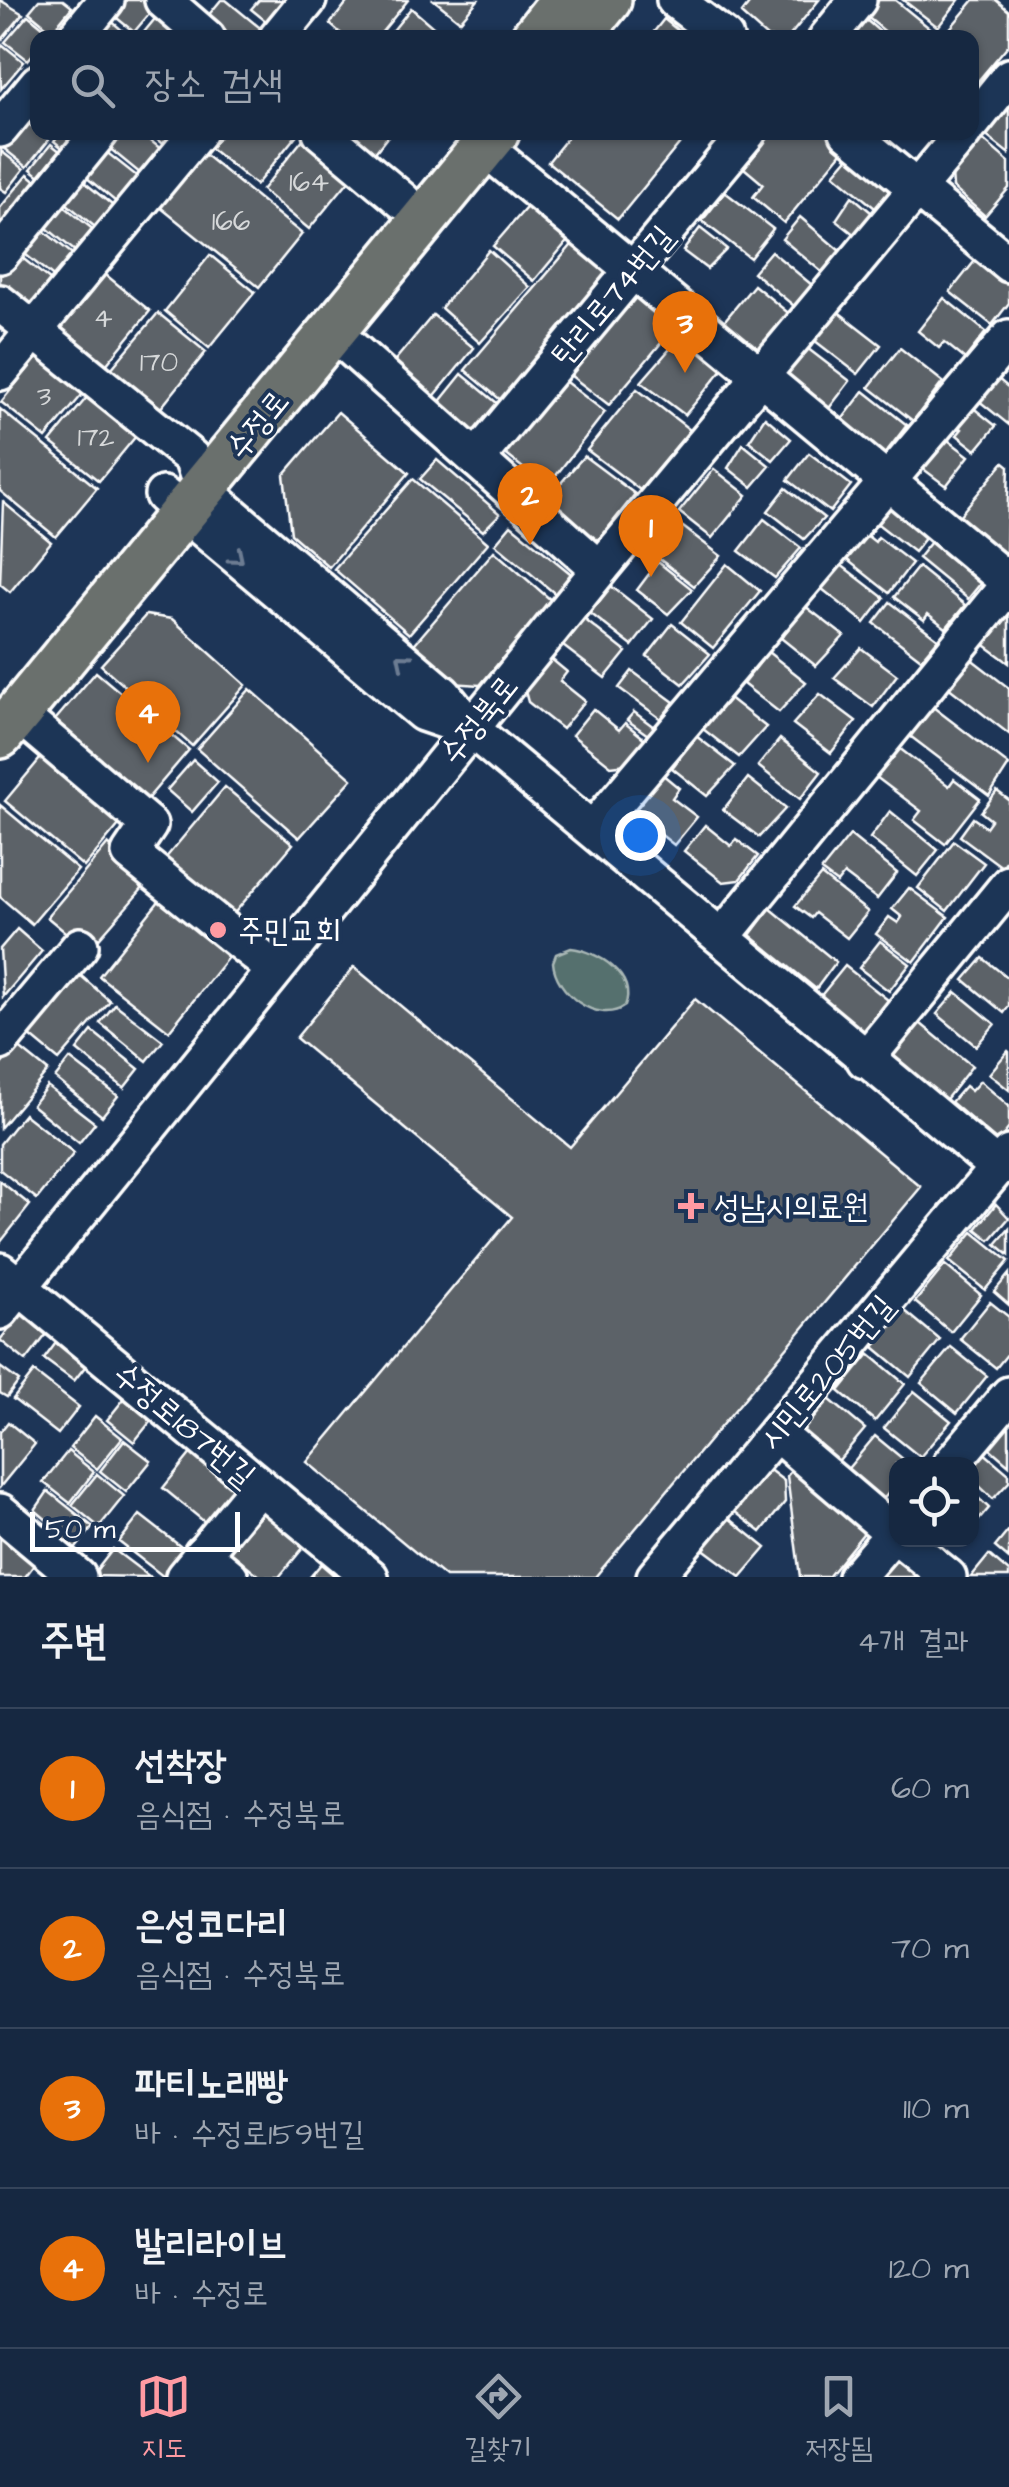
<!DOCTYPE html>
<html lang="ko">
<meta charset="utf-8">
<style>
:root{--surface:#162841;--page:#1f3048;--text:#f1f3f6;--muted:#9ea6b1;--line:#35445a;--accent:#ff9aa2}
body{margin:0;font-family:"Architects Daughter","Poor Story",sans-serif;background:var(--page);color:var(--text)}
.controls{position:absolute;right:30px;bottom:30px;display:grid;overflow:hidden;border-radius:20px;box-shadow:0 2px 8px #0004}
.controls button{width:90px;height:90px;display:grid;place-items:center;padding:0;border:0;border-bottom:2px solid var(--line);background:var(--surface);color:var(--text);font:50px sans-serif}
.scale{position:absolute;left:30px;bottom:25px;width:210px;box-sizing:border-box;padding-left:10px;border:5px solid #fff;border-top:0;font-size:28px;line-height:35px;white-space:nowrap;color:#fff;-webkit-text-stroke:8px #1d3557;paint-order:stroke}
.you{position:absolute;left:640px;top:835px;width:35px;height:35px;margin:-25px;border:8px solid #fff;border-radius:50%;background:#1a73e8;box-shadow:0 0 0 15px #1a73e833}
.badge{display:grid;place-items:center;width:65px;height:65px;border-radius:50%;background:var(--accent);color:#fff;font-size:32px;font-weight:700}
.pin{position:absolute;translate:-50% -82px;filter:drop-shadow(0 2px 5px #0008)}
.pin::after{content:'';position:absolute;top:52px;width:35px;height:30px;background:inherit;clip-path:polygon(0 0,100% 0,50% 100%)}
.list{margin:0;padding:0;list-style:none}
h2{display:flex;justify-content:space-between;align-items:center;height:130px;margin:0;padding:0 40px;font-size:42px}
h2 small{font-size:32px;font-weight:400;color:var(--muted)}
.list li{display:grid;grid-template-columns:65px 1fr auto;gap:30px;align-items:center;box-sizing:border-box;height:160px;padding:0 40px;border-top:2px solid var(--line)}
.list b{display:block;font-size:38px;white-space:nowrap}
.list p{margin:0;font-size:32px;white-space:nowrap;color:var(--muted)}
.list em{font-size:32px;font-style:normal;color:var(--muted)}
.icon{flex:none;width:55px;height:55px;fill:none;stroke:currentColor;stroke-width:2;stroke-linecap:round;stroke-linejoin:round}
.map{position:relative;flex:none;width:1009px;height:1577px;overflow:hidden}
.search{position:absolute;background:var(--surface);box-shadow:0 2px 8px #0004;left:30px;right:30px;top:30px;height:110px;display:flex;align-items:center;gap:25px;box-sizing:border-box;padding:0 35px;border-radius:20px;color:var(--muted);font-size:38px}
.sheet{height:770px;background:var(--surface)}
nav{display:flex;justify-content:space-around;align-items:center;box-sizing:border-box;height:140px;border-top:2px solid var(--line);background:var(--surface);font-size:28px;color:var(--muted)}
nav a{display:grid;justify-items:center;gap:5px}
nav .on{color:var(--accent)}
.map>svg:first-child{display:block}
.green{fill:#55706e;stroke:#aab8b6;stroke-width:2.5}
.building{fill:#5c6268;stroke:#fff;stroke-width:2.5}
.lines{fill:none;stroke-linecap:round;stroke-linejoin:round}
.minor-casing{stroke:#fff;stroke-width:42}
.major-casing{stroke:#fff;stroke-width:52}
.minor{stroke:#1d3557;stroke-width:35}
.major{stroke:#6b706d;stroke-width:45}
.oneway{stroke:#6c7c92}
.poi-dot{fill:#ff9aa2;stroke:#1d3557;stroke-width:4}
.labels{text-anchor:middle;stroke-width:8;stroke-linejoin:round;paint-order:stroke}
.number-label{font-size:28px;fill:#d6d8d9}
.street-label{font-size:32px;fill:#fff;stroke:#1d3557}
.poi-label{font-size:32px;fill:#fff;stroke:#1d3557;text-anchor:start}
</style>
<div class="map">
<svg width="1009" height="1577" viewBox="0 0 1009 1577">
<rect width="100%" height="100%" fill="#1d3557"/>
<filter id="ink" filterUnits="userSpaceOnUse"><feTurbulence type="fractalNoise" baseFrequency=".01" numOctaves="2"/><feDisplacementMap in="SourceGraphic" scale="20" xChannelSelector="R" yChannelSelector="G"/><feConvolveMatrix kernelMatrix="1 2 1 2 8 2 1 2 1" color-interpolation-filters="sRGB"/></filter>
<g filter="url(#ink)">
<path class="green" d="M571 948C597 951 637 975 625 1006 597 1026 555 992 553 962L556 954Z"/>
<g class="building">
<polygon points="0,0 23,14 0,42"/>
<polygon points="39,0 63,0 72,7 52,31 29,12"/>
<polygon points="124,0 149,0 156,6 134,32 112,14"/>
<polygon points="221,0 226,0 270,36 220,38 202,23"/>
<polygon points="259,0 304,0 278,31 251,9"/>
<polygon points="349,0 408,0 377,38 346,38 330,24"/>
<polygon points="434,0 478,0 460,21"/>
<polygon points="752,0 819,0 788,38 768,38 741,14"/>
<polygon points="879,0 895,0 933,31 927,38 893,38 866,16"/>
<polygon points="903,0 959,0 938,27"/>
<polygon points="974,0 996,0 1009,11 1009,44 972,88 972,38 942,38"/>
<polygon points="411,8 446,38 387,38"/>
<polygon points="163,9 181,24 170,38 140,37"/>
<polygon points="28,15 50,33 38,38 38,48 28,60 5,42"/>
<polygon points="864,18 887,38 848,38"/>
<polygon points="109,19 131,38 94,38"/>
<polygon points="664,19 687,38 649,38"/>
<polygon points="3,45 24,62 1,89 0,49"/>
<polygon points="1009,102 1009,154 984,134"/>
<polygon points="24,120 49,140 27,167 2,147"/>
<polygon points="61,132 87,132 73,157 54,141"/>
<polygon points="111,132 140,132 167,154 147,179 103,143"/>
<polygon points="148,132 190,132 173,153"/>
<polygon points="223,132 299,132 256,185 210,148"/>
<polygon points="337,132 391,132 370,159"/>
<polygon points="572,132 689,132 618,219 548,162"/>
<polygon points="773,132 831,132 847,146 784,223 753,197 763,184 744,168"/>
<polygon points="308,133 356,172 309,229 262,190"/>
<polygon points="981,138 1009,162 1009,188 985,216 953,188 952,172"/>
<polygon points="51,144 72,161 52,186 31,169"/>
<polygon points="100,147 143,181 122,207 80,172"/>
<polygon points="1,151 24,169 6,192 0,188"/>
<polygon points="852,153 887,182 890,203 881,213 834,174"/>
<polygon points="204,154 302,234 259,287 160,207"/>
<polygon points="28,174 49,191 12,236 0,227 0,208"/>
<polygon points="78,177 123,214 106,236 61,199"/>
<polygon points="725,192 773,229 750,258 702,221"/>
<polygon points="852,196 878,218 860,239 836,220"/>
<polygon points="59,202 100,235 82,257 42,224"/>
<polygon points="531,202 571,237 534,281 493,246"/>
<polygon points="800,217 847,257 829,278 782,239"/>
<polygon points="39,227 81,261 62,284 20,250"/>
<polygon points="700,228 727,249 707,269 683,251"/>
<polygon points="576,240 613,272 503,402 465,370"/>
<polygon points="489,250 530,287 480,343 441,308"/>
<polygon points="771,251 818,290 800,311 753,272"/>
<polygon points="15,252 61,289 37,319 0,289 0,271"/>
<polygon points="982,252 1009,274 1009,303 992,325 950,292"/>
<polygon points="210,255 255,292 209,348 165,311"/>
<polygon points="100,270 150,311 106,365 56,324"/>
<polygon points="754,285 792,316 759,357 720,326"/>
<polygon points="634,290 677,324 609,405 566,372"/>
<polygon points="944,298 986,332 965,359 944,342 939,348 918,331"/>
<polygon points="832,307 881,345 858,374 810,337"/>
<polygon points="158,313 206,352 160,409 111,369"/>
<polygon points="433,315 474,348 432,399 391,365"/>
<polygon points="683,334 723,369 685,415 641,382"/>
<polygon points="807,348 850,381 820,420 777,387"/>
<polygon points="900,348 943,382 913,421 869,387"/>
<polygon points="42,352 87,389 46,438 1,402"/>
<polygon points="991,373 1009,388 1009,425 973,396"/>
<polygon points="462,374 503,408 477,438 437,405"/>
<polygon points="562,379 605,412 547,487 504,453"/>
<polygon points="637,389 690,430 640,490 587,450"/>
<polygon points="93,390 141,430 99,481 50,442"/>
<polygon points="864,391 907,425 877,464 834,430"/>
<polygon points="966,402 996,426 976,450 957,435 962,429 951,420"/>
<polygon points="0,409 97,488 56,537 0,491"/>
<polygon points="338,412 409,473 329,567 291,534 284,475"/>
<polygon points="765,417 791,439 773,460 749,441"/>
<polygon points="936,431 969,456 946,486 918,465"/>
<polygon points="743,444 770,466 752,487 728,468"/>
<polygon points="809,453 851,485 830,512 788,480"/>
<polygon points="584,456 635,494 594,546 542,505"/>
<polygon points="437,460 500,514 483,531 420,479"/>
<polygon points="1004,462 1009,466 1006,556 959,516"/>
<polygon points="714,469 747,495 712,538 679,512"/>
<polygon points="413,479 488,543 409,634 334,569"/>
<polygon points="786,488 824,518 804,539 768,511"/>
<polygon points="891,491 935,526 914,552 870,518"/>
<polygon points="3,502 51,542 10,592 0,584"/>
<polygon points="764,519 801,548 775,578 739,551"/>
<polygon points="511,525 575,577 559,597 495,544"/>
<polygon points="683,527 721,556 694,586 658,558"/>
<polygon points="939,532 989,573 968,599 918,558"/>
<polygon points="865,534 875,542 878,537 912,563 889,593 836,551"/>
<polygon points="494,551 552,601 480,685 451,683 410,649"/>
<polygon points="836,561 884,598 865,623 817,585"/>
<polygon points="658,562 692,589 668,614 637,590"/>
<polygon points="727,564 760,591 713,648 681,622"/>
<polygon points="918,567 965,605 946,628 928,614 924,620 894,597"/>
<polygon points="611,586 653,619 632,646 590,613"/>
<polygon points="890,602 938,639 921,659 874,623"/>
<polygon points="805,606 844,636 816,666 781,638"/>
<polygon points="1005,614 1009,617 1009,663 982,643"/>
<polygon points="146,615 172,619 246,685 192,746 101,665"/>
<polygon points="584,619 626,652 605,678 563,646"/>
<polygon points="672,624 710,654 683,684 647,656"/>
<polygon points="861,648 897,675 873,707 834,678"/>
<polygon points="768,652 806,682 779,712 743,684"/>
<polygon points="550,658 567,672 560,681 585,701 562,729 528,702 525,691"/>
<polygon points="970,658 1009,688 1009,734 948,687"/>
<polygon points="632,671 674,702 661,719 619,688"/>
<polygon points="96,672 189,750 143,804 50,726"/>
<polygon points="250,689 352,779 299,838 197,749"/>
<polygon points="820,694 856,721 831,753 793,724"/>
<polygon points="728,697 766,727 739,757 703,729"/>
<polygon points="933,707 1009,765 989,796 910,736"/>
<polygon points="593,709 619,730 625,723 646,740 627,764 611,766 572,735"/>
<polygon points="634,712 654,727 648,735 627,720"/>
<polygon points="696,736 735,766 707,796 672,768"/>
<polygon points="780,739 821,772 800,799 758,766"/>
<polygon points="49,748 129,813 84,867 5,801"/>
<polygon points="899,748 949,786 954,779 980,799 945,844 914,820 921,811 876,777"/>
<polygon points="193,760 218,782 192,812 167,790"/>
<polygon points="662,774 679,788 672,798 697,817 674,845 640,818 636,807"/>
<polygon points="748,778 786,808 759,837 723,810"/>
<polygon points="225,787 293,844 231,917 164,860"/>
<polygon points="997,791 1009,800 1009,857 1002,867 960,836 973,818 986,827 991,820 981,812"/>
<polygon points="0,805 78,870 32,924 0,897"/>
<polygon points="890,811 938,850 917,876 870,838"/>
<polygon points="705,825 731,846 736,839 758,856 739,880 723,882 684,851"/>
<polygon points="850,835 897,873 877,899 844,874 837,883 821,871"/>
<polygon points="954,841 984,863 947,911 918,888"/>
<polygon points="108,844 150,880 88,951 47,917"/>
<polygon points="821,875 868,912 847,938 815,913 811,918 795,906"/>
<polygon points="909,888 948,917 914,962 876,934 889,917 898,923 902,917 892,909"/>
<polygon points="159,901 229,956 169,1031 99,976"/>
<polygon points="770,908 836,962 816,989 750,935"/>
<polygon points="17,929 42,951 3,997 0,949"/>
<polygon points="880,941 910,964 889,991 859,968"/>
<polygon points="983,958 1009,979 1009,1006 1004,1013 964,980"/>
<polygon points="845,966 888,1000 863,1032 819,998"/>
<polygon points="354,967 570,1147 695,999 921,1187 595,1577 445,1577 307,1462 512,1217 296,1038"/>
<polygon points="80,975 110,1001 59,1060 29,1035"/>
<polygon points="956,992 995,1024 976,1046 937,1014"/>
<polygon points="115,1004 163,1041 147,1061 100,1023"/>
<polygon points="915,1019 972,1066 944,1102 898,1067 891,1047"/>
<polygon points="92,1031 139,1069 124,1088 77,1050"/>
<polygon points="17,1046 48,1071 0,1128 0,1066"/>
<polygon points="1008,1051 1009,1052 1009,1090 989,1074"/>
<polygon points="70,1059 118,1096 102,1116 55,1078"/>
<polygon points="980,1081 1009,1106 1009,1128 998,1142 951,1102 965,1086 971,1091"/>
<polygon points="47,1086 95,1123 79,1143 32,1105"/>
<polygon points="24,1114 74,1153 37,1199 0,1170 0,1144"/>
<polygon points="0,1181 30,1205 0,1243"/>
<polygon points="996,1204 1009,1218 990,1240 976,1229"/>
<polygon points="1009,1229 1009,1255 996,1244"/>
<polygon points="973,1232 1009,1261 985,1290 949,1261"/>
<polygon points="945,1265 981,1295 951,1332 915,1302"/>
<polygon points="1009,1274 1009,1305 994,1292"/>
<polygon points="990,1302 1009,1317 1009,1352 996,1368 960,1339"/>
<polygon points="24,1309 50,1330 26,1361 0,1340"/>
<polygon points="904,1310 940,1340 910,1377 874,1347"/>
<polygon points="58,1340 88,1363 74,1381 44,1359"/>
<polygon points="951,1347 987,1376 957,1413 921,1383"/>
<polygon points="869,1354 905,1384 875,1421 839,1391"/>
<polygon points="0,1367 19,1381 7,1397 0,1393"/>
<polygon points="34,1372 79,1407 58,1434 13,1399"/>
<polygon points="132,1389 159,1411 134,1442 107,1420"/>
<polygon points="914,1391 951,1421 920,1457 884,1428"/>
<polygon points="829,1399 865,1429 834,1466 798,1436"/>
<polygon points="95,1416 122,1438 97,1469 70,1448"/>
<polygon points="999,1419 1009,1427 1009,1465 981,1441"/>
<polygon points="8,1422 35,1444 0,1487 0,1432"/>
<polygon points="875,1436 909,1464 896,1464 896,1484 881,1502 845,1472"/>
<polygon points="124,1440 151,1461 126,1492 100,1471"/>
<polygon points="976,1446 1009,1474 1009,1482 993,1499 972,1479"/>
<polygon points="196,1447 241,1481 207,1524 163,1488"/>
<polygon points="68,1451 94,1472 70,1503 43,1482"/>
<polygon points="797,1464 871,1524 828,1577 800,1577 787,1476"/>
<polygon points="763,1465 784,1481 785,1502 761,1532 730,1508"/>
<polygon points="97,1474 124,1496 99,1527 72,1505"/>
<polygon points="48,1491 93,1527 68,1558 38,1534 48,1521 35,1510"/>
<polygon points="972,1492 989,1508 972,1528"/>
<polygon points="267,1508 308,1542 279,1577 261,1577 230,1552"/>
<polygon points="724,1514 766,1548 741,1577 698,1545"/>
<polygon points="140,1515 185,1550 164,1577 119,1542"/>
<polygon points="1009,1530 1009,1559 995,1547"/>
<polygon points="0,1533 37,1561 25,1577 0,1577"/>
<polygon points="892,1542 932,1577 872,1577"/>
<polygon points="113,1549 150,1577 92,1576"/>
<polygon points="989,1555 1009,1572 1009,1577 971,1577"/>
<polygon points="321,1564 336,1577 310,1577"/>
</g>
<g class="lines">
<g class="minor-casing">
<g id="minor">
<polyline points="163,0 207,38"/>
<polyline points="675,0 725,38"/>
<polyline points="75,38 106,0"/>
<polyline points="277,38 308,0"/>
<polyline points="827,38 858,0"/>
<polyline points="972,123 1009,77"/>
<polyline points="0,129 38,83"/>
<polyline points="321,132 403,201"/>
<polyline points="848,132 1009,264"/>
<polyline points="484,147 1009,582"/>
<polyline points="0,255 100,132"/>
<polyline points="0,303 192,458 203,490 443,694 471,729 998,1168"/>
<polyline points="332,331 600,569"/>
<polyline points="0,372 198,132"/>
<polyline points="476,459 748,132"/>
<polyline points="163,495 423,713 470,729"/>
<polyline points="18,714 149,825 130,853 274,969"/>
<polyline points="594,828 1009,338"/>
<polyline points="722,937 1009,584"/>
<polyline points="0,1042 80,946"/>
<polyline points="865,1060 1009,884"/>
<polyline points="0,1271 370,1577"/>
<polyline points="0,1311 600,569 964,132"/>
<polyline points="776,1433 896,1535"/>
<polyline points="951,1464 1009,1395"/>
<polyline points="0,1512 78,1577"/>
<polyline points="902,1540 948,1577"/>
<polyline points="202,1554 230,1577"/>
<polyline points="184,1577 259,1486"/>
<polyline points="655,1577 1009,1154"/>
<polyline points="856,1577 896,1531"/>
</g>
</g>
<g class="major-casing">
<g id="major">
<polyline points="534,38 564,0"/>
<polyline points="577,38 608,0"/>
<polyline points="0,735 496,132"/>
</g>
</g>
<use href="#minor" class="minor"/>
<use href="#major" class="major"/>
</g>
<defs><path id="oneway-chevron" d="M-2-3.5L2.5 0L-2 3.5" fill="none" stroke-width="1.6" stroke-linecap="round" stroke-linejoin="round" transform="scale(2.5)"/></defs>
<g class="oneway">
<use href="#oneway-chevron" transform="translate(237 557) rotate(40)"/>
<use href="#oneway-chevron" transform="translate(403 660) rotate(-140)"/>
</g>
</g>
<g class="poi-dot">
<circle cx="218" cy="930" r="10"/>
<path d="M686 1191h10v10h10v10h-10v10h-10v-10h-10v-10h10z"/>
</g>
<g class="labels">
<g class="number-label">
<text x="309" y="191">164</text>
<text x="231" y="230">166</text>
<text x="103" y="327">4</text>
<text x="159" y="371">170</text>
<text x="44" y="405">3</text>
<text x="96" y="446">172</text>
</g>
<g class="street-label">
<text transform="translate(612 295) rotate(-50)" y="11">탄리로74번길</text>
<text transform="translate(257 424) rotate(-51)" y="11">수정로</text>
<text transform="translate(478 719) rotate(-51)" y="11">수정북로</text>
<text transform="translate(826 1372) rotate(-50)" y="11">시민로205번길</text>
<text transform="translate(185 1424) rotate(40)" y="11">수정로187번길</text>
</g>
<g class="poi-label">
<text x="238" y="941">주민교회</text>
<text x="714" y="1217">성남시의료원</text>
</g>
</g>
</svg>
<div class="controls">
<button><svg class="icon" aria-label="locate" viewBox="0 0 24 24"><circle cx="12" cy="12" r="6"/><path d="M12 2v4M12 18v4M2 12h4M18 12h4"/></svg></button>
</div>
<div class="scale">50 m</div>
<div class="you"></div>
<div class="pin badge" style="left:651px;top:577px;background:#e8710a">1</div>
<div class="pin badge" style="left:530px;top:545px;background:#e8710a">2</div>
<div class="pin badge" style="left:685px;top:373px;background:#e8710a">3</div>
<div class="pin badge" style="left:148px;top:763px;background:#e8710a">4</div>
<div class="search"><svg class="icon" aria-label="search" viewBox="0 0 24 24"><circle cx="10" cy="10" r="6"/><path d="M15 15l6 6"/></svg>장소 검색</div>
</div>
<section class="sheet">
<h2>주변<small>4개 결과</small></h2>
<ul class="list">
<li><span class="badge" style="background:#e8710a">1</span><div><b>선착장</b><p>음식점 · 수정북로</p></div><em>60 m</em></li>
<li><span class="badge" style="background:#e8710a">2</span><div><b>은성코다리</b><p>음식점 · 수정북로</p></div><em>70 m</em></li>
<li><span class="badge" style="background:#e8710a">3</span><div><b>파티노래빵</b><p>바 · 수정로159번길</p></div><em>110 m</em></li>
<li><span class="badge" style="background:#e8710a">4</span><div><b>발리라이브</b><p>바 · 수정로</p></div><em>120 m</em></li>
</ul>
</section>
<nav>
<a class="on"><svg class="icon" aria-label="map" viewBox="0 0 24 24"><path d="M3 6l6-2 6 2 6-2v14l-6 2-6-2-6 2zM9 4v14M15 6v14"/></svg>지도</a>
<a><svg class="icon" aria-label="directions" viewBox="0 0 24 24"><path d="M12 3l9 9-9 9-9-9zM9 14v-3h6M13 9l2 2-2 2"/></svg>길찾기</a>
<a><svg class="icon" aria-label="saved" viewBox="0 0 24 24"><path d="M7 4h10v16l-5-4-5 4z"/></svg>저장됨</a>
</nav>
